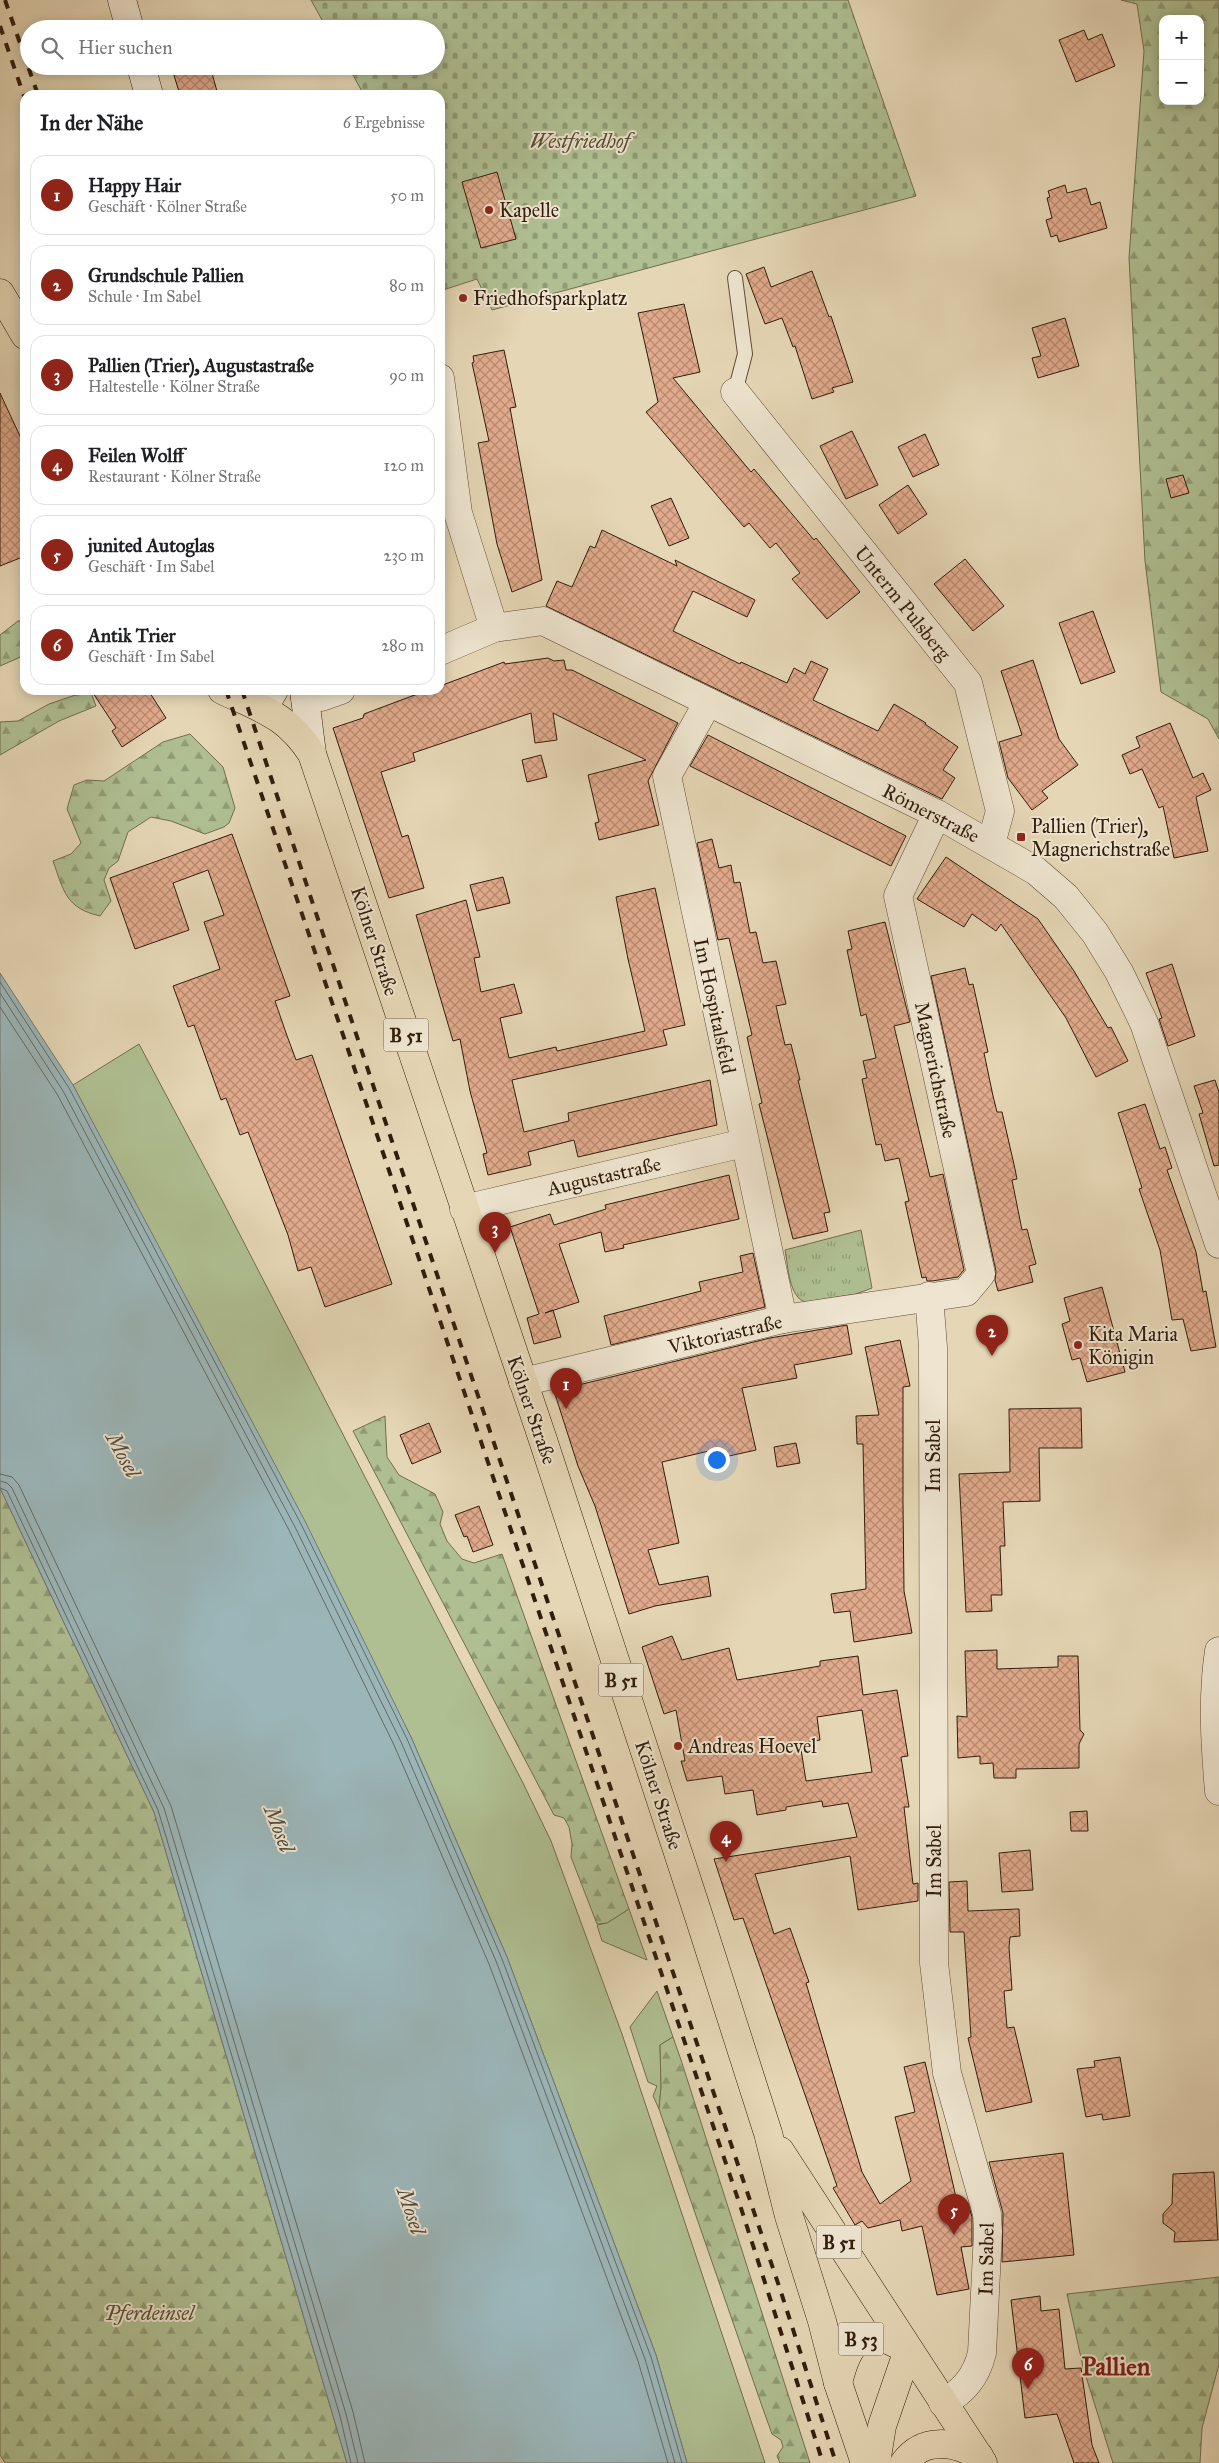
<!DOCTYPE html>
<html lang="de">
<meta charset="utf-8">
<style>
:root{--surface:#fff;--page:#f6f6f6;--text:#202124;--muted:#757577;--line:#e0e0e0;--accent:#8f2418}
body{margin:0;font-family:"IM FELL Great Primer",serif;background:var(--page);color:var(--text)}
.controls{position:absolute;right:15px;top:15px;display:grid;overflow:hidden;border-radius:10px;box-shadow:0 2px 12px #0003}
.controls button{width:45px;height:45px;display:grid;place-items:center;padding:0;border:0;border-bottom:1px solid var(--line);background:var(--surface);color:var(--text);font:25px sans-serif}
.you{position:absolute;left:716px;top:1459px;width:18px;height:18px;margin:-12px;border:4px solid #fff;border-radius:50%;background:#1a73e8;box-shadow:0 0 0 8px #1a73e833}
.badge{display:grid;place-items:center;width:32px;height:32px;border-radius:50%;background:var(--accent);color:#fff;font-size:16px;font-weight:700}
.pin{position:absolute;translate:-50% -41px;filter:drop-shadow(0 1px 2px #0008)}
.pin::after{content:'';position:absolute;top:26px;width:18px;height:15px;background:inherit;clip-path:polygon(0 0,100% 0,50% 100%)}
.list{margin:0;padding:0;list-style:none}
h2{display:flex;justify-content:space-between;align-items:center;height:65px;margin:0;padding:0 20px;font-size:21px}
h2 small{font-size:16px;font-weight:400;color:var(--muted)}
.list li{display:grid;grid-template-columns:32px 1fr auto;gap:15px;align-items:center;box-sizing:border-box;height:80px;margin:0 10px 10px;padding:0 10px;border:1px solid var(--line);border-radius:15px}
.list b{display:block;font-size:19px;white-space:nowrap}
.list p{margin:0;font-size:16px;white-space:nowrap;color:var(--muted)}
.list em{font-size:16px;font-style:normal;color:var(--muted)}
.icon{flex:none;width:28px;height:28px;fill:none;stroke:currentColor;stroke-width:2;stroke-linecap:round;stroke-linejoin:round}
.map{position:relative;flex:none;width:1219px;height:2463px;overflow:hidden}
.search{position:absolute;background:var(--surface);box-shadow:0 2px 12px #0003;left:20px;top:20px;width:425px;height:55px;display:flex;align-items:center;gap:12px;box-sizing:border-box;padding:0 18px;border-radius:28px;color:var(--muted);font-size:19px}
.panel{position:absolute;background:var(--surface);box-shadow:0 2px 12px #0003;left:20px;top:90px;width:425px;height:605px;border-radius:15px}
.map>svg:first-child{display:block}
.green{fill:#afbf92;stroke:#706e4e}
.forest{fill:url(#forest-firs);stroke:#706e4e;fill-rule:evenodd}
.cemetery{fill:url(#cemetery-stones);stroke:#706e4e}
.park{fill:url(#park-tufts);stroke:#706e4e}
.water{fill:#9bb6b9;stroke:#717973}
.lines{fill:none;stroke-linecap:round;stroke-linejoin:round}
.shore{stroke:#666a62;stroke-width:1}
.building{fill:url(#building-cross-hatch);stroke:#311d0b;fill-rule:evenodd}
.lane-casing{stroke:#5e4b36;stroke-width:16}
.street-casing{stroke:#5e4b36;stroke-width:29}
.secondary-casing{stroke:#311d0b;stroke-width:29}
.primary-casing{stroke:#311d0b;stroke-width:29}
.lane{stroke:#eee4cf;stroke-width:14}
.street{stroke:#eee4cf;stroke-width:28}
.secondary{stroke:#eee4cf;stroke-width:28}
.primary{stroke:#e5d6b5;stroke-width:28}
.rail{stroke:#311d0b;stroke-width:4;stroke-dasharray:9 9;stroke-linecap:butt}
.poi-dot{fill:#8f2418;stroke:#eee4cf;stroke-width:2}
.labels{text-anchor:middle;stroke-width:4;stroke-linejoin:round;paint-order:stroke}
.shield{fill:#eee4cf;stroke:#6a5946;stroke-width:1}
.shield-label{font-size:19px;font-weight:bold;fill:#311d0b}
.park-label{font-size:20px;font-style:italic;fill:#574e34;stroke:#eee4cf}
.poi-label{font-size:20px;fill:#311d0b;stroke:#eee4cf;text-anchor:start}
.street-label{font-size:20px;fill:#311d0b;stroke:#eee4cf}
.water-label{font-size:21px;font-style:italic;fill:#514b3f;stroke:#eee4cf}
.district-label{font-size:25px;font-weight:bold;fill:#7a1f14;stroke:#eee4cf}
</style>
<div class="map">
<svg width="1219" height="2463" viewBox="0 0 1219 2463">
<defs>
<pattern id="forest-firs" width="22" height="20" patternUnits="userSpaceOnUse" patternTransform="scale(1.25)"><rect width="22" height="20" fill="#afbf92"/><path d="M5 1l3.5 6h-7zM16 11l3.5 6h-7z" fill="#8f9b75"/></pattern>
<pattern id="cemetery-stones" width="16" height="16" patternUnits="userSpaceOnUse" patternTransform="scale(1.25)"><rect width="16" height="16" fill="#afbf92"/><path d="M2 7V4a2 2 0 0 1 4 0v3zM10 15v-3a2 2 0 0 1 4 0v3z" fill="#8f9b75"/></pattern>
<pattern id="park-tufts" width="24" height="20" patternUnits="userSpaceOnUse" patternTransform="scale(1.25)"><rect width="24" height="20" fill="#afbf92"/><path d="M3 7l-1-3M5 7V3M7 7l1-3M15 17l-1-3M17 17v-4M19 17l1-3" fill="none" stroke="#8f9b75"/></pattern>
<pattern id="building-cross-hatch" width="8" height="8" patternUnits="userSpaceOnUse" patternTransform="scale(1.25)"><rect width="8" height="8" fill="#e1aa8c"/><path d="M0 0l8 8M0 8l8-8" fill="none" stroke="#b78a71"/></pattern>
</defs>
<rect width="100%" height="100%" fill="#e5d6b5"/>
<filter id="stains"><feTurbulence type="fractalNoise" baseFrequency=".004" numOctaves="4"/><feColorMatrix values="0 0 0 0 .2 0 0 0 0 .09 0 0 0 0 .02 0 0 0 .5 -.17"/></filter>
<radialGradient id="worn" r=".72"><stop offset=".6" stop-color="#630" stop-opacity="0"/><stop offset="1" stop-color="#630" stop-opacity=".3"/></radialGradient>
<g class="green">
<polygon points="139,1044 223,1202 523,1783 551,1841 622,2034 765,2463 687,2463 656,2355 507,1957 411,1737 73,1085"/>
<polygon points="629,1909 647,1960 602,1941 597,1925 607,1923"/>
<polygon points="657,1991 673,2037 660,2045 661,2087 659,2109 653,2096 657,2086 648,2082 630,2027"/>
</g>
<g class="forest">
<path d="M1121 0H1219V739L1208 719 1161 692 1145 561 1129 258 1144 51 1137 4ZM1163 19H1200V101H1163Z"/>
<polygon points="25,620 25,655 0,666 0,635 18,621"/>
<polygon points="90,690 96,706 59,721 0,755 0,722 18,721 49,704"/>
<path d="M190 734 223 767 235 808 229 823 224 827 205 834 171 821 151 817 128 832 118 861 109 868 104 880 111 901 100 916C66 908 64 892 53 861L71 854 81 843 67 809 74 785 87 780 104 781 163 742Z"/>
<polygon points="385,1416 387,1457 399,1475 435,1494 443,1512 440,1524 447,1541 462,1559 474,1563 502,1554 629,1909 607,1923 597,1924 571,1857 572,1844 569,1827 564,1818 554,1815 353,1431"/>
<polygon points="0,1488 154,1812 347,2463 5,2463 0,2455"/>
<polygon points="673,2037 681,2060 810,2463 780,2463 777,2456 783,2447 781,2440 772,2434 763,2409 659,2109 661,2087 660,2045"/>
<polygon points="1219,2277 1219,2364 1202,2428 1200,2463 1113,2463 1083,2367 1067,2294"/>
</g>
<polygon class="cemetery" points="311,0 848,0 916,196 492,310 477,279 440,291 440,95 364,95 348,66 436,66 436,29 327,29"/>
<path class="park" d="M861 1230 872 1288 856 1294 806 1302C789 1299 788 1265 785 1250Z"/>
<polygon class="water" points="0,973 73,1085 305,1521 411,1737 507,1957 656,2355 687,2463 347,2463 154,1812 0,1488"/>
<g class="lines">
<g class="shore">
<polyline points="0,982 69,1088 301,1524 407,1739 502,1959 651,2357 682,2463"/>
<polyline points="0,993 63,1091 295,1527 401,1742 496,1961 645,2359 675,2463"/>
<polyline points="0,1007 57,1094 289,1530 394,1745 489,1964 638,2361 668,2463"/>
<polyline points="0,1474 12,1477 19,1485 171,1806 353,2412 365,2463"/>
<polyline points="0,1481 7,1483 12,1488 164,1808 346,2414 358,2463"/>
<polyline points="0,1488 7,1491 158,1810 340,2416 351,2463"/>
</g>
</g>
<g class="building">
<polygon points="1084,30 1088,40 1102,34 1115,66 1076,82 1059,40"/>
<polygon points="192,66 210,66 218,95 180,95 173,72"/>
<polygon points="497,172 516,239 481,248 462,182"/>
<polygon points="1065,185 1067,193 1086,188 1091,205 1100,202 1107,228 1059,242 1057,235 1051,237 1046,220 1052,218 1047,198 1050,197 1048,191"/>
<polygon points="764,267 771,287 812,271 829,317 831,316 853,382 832,388 834,392 812,399 795,346 793,347 782,318 765,324 746,274"/>
<polygon points="684,304 700,372 673,378 751,472 754,469 814,540 816,538 860,592 827,619 792,579 800,573 776,543 770,548 749,523 744,527 646,412 658,402 638,313"/>
<polygon points="1065,318 1079,366 1038,378 1032,358 1041,356 1032,328"/>
<polygon points="504,350 516,407 510,408 542,580 512,592 497,544 478,443 489,441 472,363 474,362 473,356"/>
<polygon points="0,393 25,447 25,556 0,566"/>
<polygon points="852,431 878,485 846,499 820,446"/>
<polygon points="925,434 939,465 913,477 898,447"/>
<polygon points="1183,475 1189,493 1171,498 1166,479"/>
<polygon points="908,485 927,514 898,534 879,505"/>
<polygon points="671,498 689,538 669,546 651,506"/>
<polygon points="602,530 677,566 675,560 755,600 747,617 693,591 673,631 740,664 741,662 787,683 794,668 805,674 811,661 828,669 813,700 878,731 894,704 926,723 925,724 958,747 943,770 955,778 942,799 546,606 557,581 572,587 590,546 595,548"/>
<polygon points="965,559 1004,606 973,631 934,584"/>
<polygon points="1093,611 1115,672 1081,684 1059,623"/>
<polygon points="548,658 554,661 564,660 566,670 572,670 678,723 648,781 659,825 599,840 595,823 599,822 588,775 646,760 553,713 557,740 535,743 531,713 413,753 415,761 381,772 402,837 408,835 424,888 389,898 333,728 363,718 364,714 428,690 440,690 440,686 504,662 505,664"/>
<polygon points="1033,660 1059,739 1078,765 1042,791 1048,798 1032,810 1008,778 999,742 1022,735 1001,671"/>
<polygon points="91,690 148,690 166,718 122,747 112,731 116,728"/>
<polygon points="1170,723 1193,778 1203,773 1211,790 1196,797 1208,851 1174,858 1163,806 1159,808 1142,769 1130,774 1122,755 1140,747 1136,737"/>
<polygon points="708,735 906,836 891,866 690,766"/>
<polygon points="541,755 547,777 527,782 522,760"/>
<polygon points="232,834 290,996 275,1001 286,1033 296,1060 312,1055 392,1284 325,1307 311,1267 298,1271 288,1235 248,1132 240,1135 226,1098 221,1100 194,1025 188,1027 173,986 220,969 204,922 224,915 208,870 173,883 189,930 135,949 110,878"/>
<polygon points="712,839 719,868 731,865 734,883 740,882 750,933 756,932 763,963 776,961 786,1004 776,1006 785,1045 791,1044 800,1080 798,1080 830,1212 824,1213 828,1231 793,1239 759,1104 762,1103 747,1037 752,1035 729,938 718,940 697,843"/>
<polygon points="946,857 1038,919 1074,971 1108,1028 1111,1027 1128,1061 1096,1077 1066,1018 1001,924 996,931 972,914 964,927 917,899"/>
<polygon points="503,877 510,903 477,911 470,885"/>
<polygon points="655,888 685,1025 663,1030 667,1045 512,1080 524,1132 569,1121 568,1113 710,1080 717,1125 578,1157 574,1140 528,1152 531,1165 488,1175 483,1154 487,1153 470,1091 460,1039 453,1041 416,915 466,900 480,957 474,958 481,992 514,984 522,1013 500,1018 509,1058 556,1047 557,1051 645,1031 628,959 616,897"/>
<polygon points="885,922 910,1022 894,1026 930,1177 943,1174 964,1270 958,1277 932,1281 927,1281 926,1277 922,1278 905,1202 909,1201 899,1158 885,1161 881,1144 876,1145 862,1079 867,1078 863,1061 876,1058 866,1014 861,1016 857,997 847,950 852,949 848,931"/>
<polygon points="1172,964 1195,1036 1168,1046 1159,1019 1162,1018 1146,973"/>
<polygon points="965,968 969,985 973,984 988,1052 984,1053 993,1096 997,1112 1002,1112 1015,1169 1017,1179 1012,1180 1022,1230 1027,1229 1036,1264 1029,1266 1033,1282 998,1291 995,1280 996,1271 931,976"/>
<polygon points="1215,1080 1219,1092 1219,1165 1214,1166 1199,1114 1203,1113 1194,1086"/>
<polygon points="1145,1104 1160,1149 1165,1147 1172,1168 1167,1170 1196,1252 1203,1292 1206,1291 1216,1347 1191,1351 1183,1319 1172,1320 1160,1250 1139,1189 1142,1188 1118,1113"/>
<polygon points="729,1175 739,1219 623,1245 624,1248 605,1252 601,1232 559,1244 579,1302 545,1313 553,1310 561,1337 534,1344 527,1318 539,1314 510,1227 550,1214 554,1225 606,1209 605,1205"/>
<polygon points="753,1253 765,1307 611,1345 604,1316 701,1291 699,1282 743,1272 740,1256"/>
<polygon points="1102,1287 1125,1372 1087,1382 1080,1358 1072,1360 1062,1324 1070,1321 1064,1298"/>
<polygon points="847,1325 852,1354 794,1365 797,1378 742,1388 756,1450 711,1460 709,1451 662,1462 679,1543 648,1550 659,1585 708,1576 711,1596 655,1606 629,1614 595,1506 578,1466 554,1391 770,1338"/>
<polygon points="900,1340 910,1386 903,1387 903,1502 904,1591 912,1633 854,1642 850,1611 834,1613 831,1594 866,1589 863,1444 857,1444 856,1416 879,1415 865,1347"/>
<polygon points="1081,1408 1082,1448 1039,1448 1040,1501 1003,1502 1005,1546 1000,1546 1002,1595 991,1595 992,1611 966,1612 959,1474 1010,1472 1009,1409"/>
<polygon points="429,1423 441,1452 412,1464 400,1435"/>
<polygon points="796,1443 800,1463 777,1467 774,1447"/>
<polygon points="479,1506 493,1545 473,1552 467,1536 464,1537 455,1515"/>
<path d="M672 1636 682 1660 729 1648 737 1680 820 1666V1661L858 1656 863 1695 897 1690 908 1756 901 1757 909 1807H904L913 1884 918 1883V1901L858 1910 850 1856 755 1874 774 1934 790 1928 809 1982 806 1983 862 2172 880 2204 911 2181 895 2117 915 2112 904 2067 925 2062 958 2206 968 2203 972 2217V2246L961 2247 969 2289 937 2295 922 2226 902 2231 900 2220 868 2228 862 2221 855 2225 833 2188 837 2186 743 1918 734 1920 714 1859 857 1837 848 1803 823 1807 822 1801 786 1807V1810L757 1815 753 1790 725 1794 722 1776 687 1781 681 1761H685L676 1710 664 1714 642 1647ZM862 1710 872 1772 806 1781 800 1743 820 1740 817 1717Z"/>
<polygon points="997,1650 997,1669 1058,1667 1058,1656 1078,1656 1080,1730 1084,1734 1079,1744 1079,1768 1016,1769 1016,1778 994,1778 993,1763 980,1764 980,1756 958,1758 957,1716 967,1717 965,1651"/>
<polygon points="1087,1811 1088,1831 1071,1831 1070,1812"/>
<polygon points="1030,1850 1033,1890 1002,1892 999,1853"/>
<polygon points="967,1881 968,1911 1019,1909 1020,1936 1010,1937 1009,1947 1012,1990 1004,1991 1007,2028 1014,2027 1032,2102 986,2112 968,2038 971,2037 964,1932 950,1932 949,1882"/>
<polygon points="1120,2057 1130,2116 1103,2120 1102,2114 1086,2117 1077,2069 1095,2067 1094,2061"/>
<polygon points="1063,2153 1074,2255 1002,2262 1003,2213 989,2162"/>
<polygon points="1214,2172 1218,2240 1174,2242 1175,2232 1163,2223 1163,2214 1172,2204 1173,2174"/>
<polygon points="1040,2296 1041,2311 1059,2309 1065,2369 1081,2368 1092,2445 1099,2463 1074,2463 1057,2414 1025,2418 1011,2300"/>
</g>
<g class="lines">
<g class="lane-casing">
<polyline id="lane" points="735,278 745,354 735,392"/>
</g>
<g class="street-casing">
<g id="street">
<polyline points="440,378 458,513 494,628"/>
<polyline points="735,392 968,683 1000,811 991,844"/>
<polyline points="440,651 494,628 543,621 937,814 1036,871 1066,897 1095,933 1119,972 1144,1023 1219,1244"/>
<polyline points="305,697 321,697 341,690"/>
<polyline points="708,702 667,776 783,1319"/>
<polyline points="464,1209 744,1143"/>
<path d="M929 1296 933 1347 934 1963 947 2073 987 2214 988 2232 982 2353C976 2377 964 2391 943 2403"/>
<polyline points="523,1382 783,1319 966,1292 981,1274 898,896 937,814"/>
<path d="M1219 1651C1212 1697 1215 1745 1219 1791"/>
</g>
</g>
<g class="secondary-casing">
<g id="secondary">
<polyline points="122,0 130,29"/>
<polyline points="141,66 149,95"/>
<polyline points="304,690 312,754"/>
<polyline points="263,709 274,690"/>
</g>
</g>
<g class="primary-casing">
<g id="primary">
<polyline points="0,293 25,335"/>
<path d="M222 690C262 709 287 715 312 754L543 1440 700 1920 768 2133 789 2216 822 2321 838 2383 865 2463"/>
<polyline points="780,2151 983,2463"/>
<path d="M838 2383C850 2335 865 2325 908 2350"/>
<polyline points="876,2463 882,2426 908,2350"/>
<path d="M904 2463C923 2437 954 2441 979 2456"/>
</g>
</g>
<use href="#lane" class="lane"/>
<use href="#street" class="street"/>
<use href="#secondary" class="secondary"/>
<use href="#primary" class="primary"/>
<g class="rail">
<polyline points="5,0 38,95"/>
<polyline points="0,26 25,99"/>
<polyline points="226,690 740,2205 823,2463"/>
<polyline points="242,690 375,1091 780,2289 836,2463"/>
</g>
</g>
<g class="poi-dot">
<circle cx="489" cy="210" r="5"/>
<circle cx="463" cy="298" r="5"/>
<rect x="1016" y="832" width="10" height="10" rx="2.5"/>
<circle cx="1078" cy="1345" r="5"/>
<circle cx="678" cy="1746" r="5"/>
</g>
<g class="labels">
<g class="shield">
<rect x="383.5" y="1018.5" width="45" height="33" rx="4"/>
<rect x="598.5" y="1663.5" width="45" height="33" rx="4"/>
<rect x="816.5" y="2225.5" width="45" height="33" rx="4"/>
<rect x="838.5" y="2322.5" width="45" height="33" rx="4"/>
</g>
<g class="shield-label">
<text x="406" y="1042">B 51</text>
<text x="621" y="1687">B 51</text>
<text x="839" y="2249">B 51</text>
<text x="861" y="2346">B 53</text>
</g>
<g class="park-label">
<text x="580" y="148">Westfriedhof</text>
<text x="149" y="2320">Pferdeinsel</text>
</g>
<g class="poi-label">
<text x="499" y="217">Kapelle</text>
<text x="473" y="305">Friedhofsparkplatz</text>
<text x="1031" y="833">Pallien (Trier),<tspan x="1031" dy="23">Magnerichstraße</tspan></text>
<text x="1088" y="1341">Kita Maria<tspan x="1088" dy="23">Königin</tspan></text>
<text x="688" y="1753">Andreas Hoevel</text>
</g>
<g class="street-label">
<text transform="translate(903 603) rotate(51)" y="7">Unterm Pulsberg</text>
<text transform="translate(931 813) rotate(27)" y="7">Römerstraße</text>
<text transform="translate(375 941) rotate(72)" y="7">Kölner Straße</text>
<text transform="translate(715 1006) rotate(78)" y="7">Im Hospitalsfeld</text>
<text transform="translate(936 1070) rotate(78)" y="7">Magnerichstraße</text>
<text transform="translate(604 1176) rotate(-13)" y="7">Augustastraße</text>
<text transform="translate(725 1334) rotate(-13)" y="7">Viktoriastraße</text>
<text transform="translate(532 1410) rotate(71)" y="7">Kölner Straße</text>
<text transform="translate(933 1456) rotate(-90)" y="7">Im Sabel</text>
<text transform="translate(659 1795) rotate(72)" y="7">Kölner Straße</text>
<text transform="translate(934 1861) rotate(-90)" y="7">Im Sabel</text>
<text transform="translate(986 2259) rotate(-89)" y="7">Im Sabel</text>
</g>
<g class="water-label">
<text transform="translate(123 1455) rotate(62)" y="7">Mosel</text>
<text transform="translate(279 1829) rotate(69)" y="7">Mosel</text>
<text transform="translate(411 2211) rotate(72)" y="7">Mosel</text>
</g>
<g class="district-label">
<text x="1116" y="2375">Pallien</text>
</g>
</g>
<rect width="100%" height="100%" filter="url(#stains)"/>
<rect width="100%" height="100%" fill="url(#worn)"/>
</svg>
<div class="controls">
<button>+</button>
<button>−</button>
</div>
<div class="you"></div>
<div class="pin badge" style="left:566px;top:1409px">1</div>
<div class="pin badge" style="left:992px;top:1356px">2</div>
<div class="pin badge" style="left:495px;top:1253px">3</div>
<div class="pin badge" style="left:726px;top:1862px">4</div>
<div class="pin badge" style="left:954px;top:2235px">5</div>
<div class="pin badge" style="left:1028px;top:2389px">6</div>
<div class="search"><svg class="icon" aria-label="search" viewBox="0 0 24 24"><circle cx="10" cy="10" r="6"/><path d="M15 15l6 6"/></svg>Hier suchen</div>
<section class="panel">
<h2>In der Nähe<small>6 Ergebnisse</small></h2>
<ul class="list">
<li><span class="badge">1</span><div><b>Happy Hair</b><p>Geschäft · Kölner Straße</p></div><em>50 m</em></li>
<li><span class="badge">2</span><div><b>Grundschule Pallien</b><p>Schule · Im Sabel</p></div><em>80 m</em></li>
<li><span class="badge">3</span><div><b>Pallien (Trier), Augustastraße</b><p>Haltestelle · Kölner Straße</p></div><em>90 m</em></li>
<li><span class="badge">4</span><div><b>Feilen Wolff</b><p>Restaurant · Kölner Straße</p></div><em>120 m</em></li>
<li><span class="badge">5</span><div><b>junited Autoglas</b><p>Geschäft · Im Sabel</p></div><em>230 m</em></li>
<li><span class="badge">6</span><div><b>Antik Trier</b><p>Geschäft · Im Sabel</p></div><em>280 m</em></li>
</ul>
</section>
</div>
